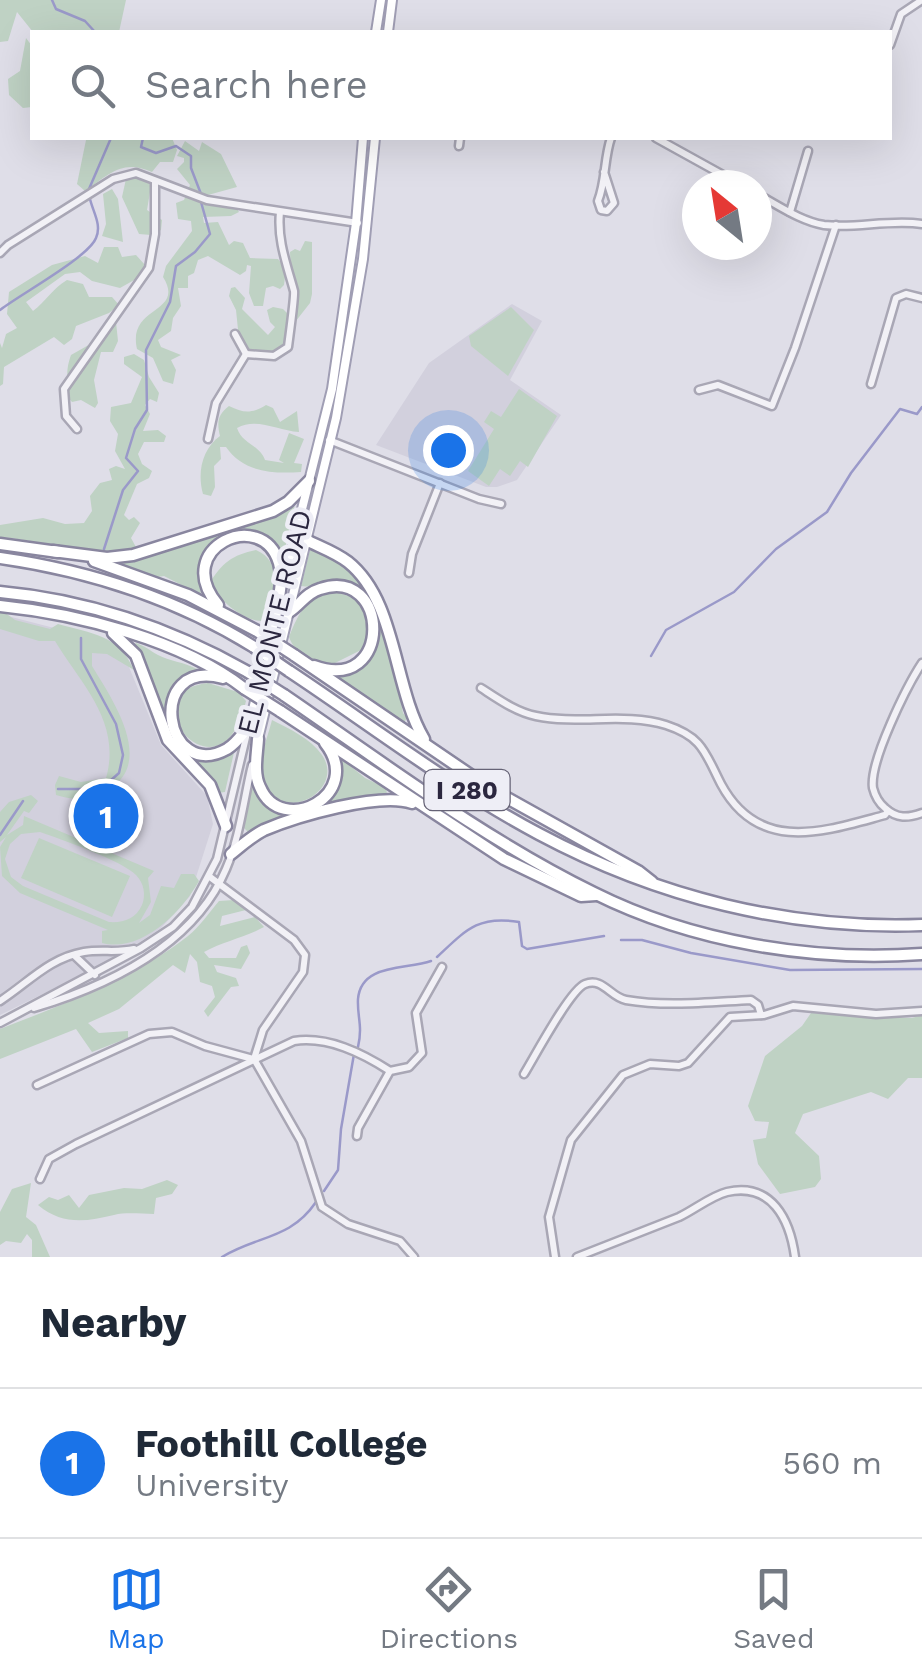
<!DOCTYPE html>
<style>
:root{--surface:#fff;--page:#f6f6f7;--text:#1f2937;--muted:#747a83;--line:#e0e1e3;--accent:#1a73e8}
body{margin:0;font-family:"Work Sans",sans-serif;background:var(--page);color:var(--text)}
.compass{position:absolute;left:682px;top:170px;width:90px;height:90px;border-radius:50%;background:var(--surface);box-shadow:0 10px 40px #0002;rotate:330deg}
.you{position:absolute;left:448px;top:450px;width:35px;height:35px;margin:-25px;border:8px solid #fff;border-radius:50%;background:#1a73e8;box-shadow:0 0 0 15px #1a73e833}
.badge{display:grid;place-items:center;width:65px;height:65px;border-radius:50%;background:var(--accent);color:#fff;font-size:32px;font-weight:700}
.pin{position:absolute;translate:-50% -50%;border:5px solid #fff;box-shadow:0 2px 10px #0006}
.list{margin:0;padding:0;list-style:none}
h2{display:flex;justify-content:space-between;align-items:center;height:130px;margin:0;padding:0 40px;font-size:42px}
h2 small{font-size:32px;font-weight:400;color:var(--muted)}
.list li{display:grid;grid-template-columns:65px 1fr auto;gap:30px;align-items:center;box-sizing:border-box;height:150px;padding:0 40px;border-top:2px solid var(--line)}
.list b{display:block;font-size:38px;white-space:nowrap}
.list p{margin:0;font-size:32px;white-space:nowrap;color:var(--muted)}
.list em{font-size:32px;font-style:normal;color:var(--muted)}
.icon{flex:none;width:55px;height:55px;fill:none;stroke:currentColor;stroke-width:2;stroke-linecap:round;stroke-linejoin:round}
.map{position:relative;flex:none;width:922px;height:1257px;overflow:hidden}
.search{position:absolute;background:var(--surface);box-shadow:0 10px 40px #0002;left:30px;right:30px;top:30px;height:110px;display:flex;align-items:center;gap:25px;box-sizing:border-box;padding:0 35px;border-radius:0px;color:var(--muted);font-size:38px}
.sheet{height:280px;background:var(--surface)}
nav{display:flex;justify-content:space-around;align-items:center;box-sizing:border-box;height:140px;border-top:2px solid var(--line);background:var(--surface);font-size:28px;color:var(--muted)}
nav a{display:grid;justify-items:center;gap:5px}
nav .on{color:var(--accent)}
.map>svg:first-child{display:block}
.built{fill:#d2d0dd}
.green{fill:#bfd2c4;fill-rule:evenodd}
.lines{fill:none;stroke-linecap:round;stroke-linejoin:round}
.stream{stroke:#9a99c9;stroke-width:2.5}
.minor-casing{stroke:#a9a7b5;stroke-width:11}
.major-casing{stroke:#a09eb4;stroke-width:12}
.highway-casing{stroke:#89869f;stroke-width:15}
.minor{stroke:#f2f1f6;stroke-width:6}
.major{stroke:#fff;stroke-width:8}
.highway{stroke:#fff;stroke-width:10}
.highway-bridge-casing{stroke:#89869f;stroke-width:15;stroke-linecap:butt}
.highway-bridge{stroke:#fff;stroke-width:10}
.labels{text-anchor:middle;stroke-width:9;stroke-linejoin:round;paint-order:stroke}
.shield{fill:#eeeef6;stroke:#666376;stroke-width:2.5}
.shield-label{font-size:25px;font-weight:bold;fill:#2b273f}
.street-label{font-size:28px;fill:#2b273f;stroke:#eeeef6}
</style>
<div class="map">
<svg width="922" height="1257" viewBox="0 0 922 1257">
<rect width="100%" height="100%" fill="#dfdee8"/>
<g class="built">
<polygon points="512,304 542,321 510,380 561,415 517,480 497,487 486,487 376,445 429,363"/>
<polygon points="0,614 120,645 161,745 207,796 213,824 190,896 161,928 116,958 0,1015"/>
</g>
<g class="green">
<polygon points="0,0 126,0 119,32 33,32 17,12 8,41 0,42"/>
<polygon points="26,38 32,46 32,107 23,108 9,95 8,79 20,71"/>
<path d="M72 138H172L177 150 173 162H160L152 172C122 159 110 174 85 191L77 184 86 140Z"/>
<path d="M185 141 199 151 202 142 221 154 237 187 208 195 207 200 235 206 239 212 231 216 203 217 204 223 218 222 229 245 234 241 243 243 250 258 278 259 286 269 284 285 280 289 273 286 266 288 263 306H254L249 293 251 266 247 265 246 271 240 275 208 256 198 260 194 273 188 276V288H178L181 306 173 318 171 331 158 340 161 347 181 355 171 360 176 370 173 384 163 381 153 358 137 349C127 305 186 314 163 277L166 266 192 231 191 221 178 219 176 203 184 200 190 185 177 169 184 162V158L177 156Z"/>
<polygon points="142,176 151,186 147,210 162,220 161,230 151,235 139,234 122,197 126,179"/>
<polygon points="112,189 118,199 123,242 102,236 106,224 103,194"/>
<polygon points="305,241 312,242 312,294 310,303 292,326 293,333 278,353 240,349 236,310 229,296 231,288 235,287 245,298 242,309 268,335 275,327 270,322 267,310 273,307 283,309 290,316 296,302 297,287 291,277 290,252 295,249 300,251"/>
<path d="M104 247H118L122 257 136 255 145 265 136 279 120 288 92 281 80 272 65 274 26 302 33 311C46 301 52 289 67 280L83 284 89 297H112L119 305 109 313 76 326 72 339 64 345 54 337 4 367 3 384 0 386V343L2 348 6 334 17 328 7 314 9 292 52 265 85 256 98 263Z"/>
<polygon points="511,307 534,330 508,376 471,346 469,336"/>
<path d="M116 322 118 341 113 352H101L94 380 98 403 95 408 81 400 72 402 66 395C70 377 64 375 71 355L94 342 104 324Z"/>
<path d="M134 354 144 360 149 377 159 393 157 402 150 399 145 405 150 414 143 431 158 430 166 436 164 442H144L138 454 142 464 152 471 149 478 137 484 124 515 129 520 134 517 140 523 131 538 137 549C85 564 50 540 0 537V525L43 518 65 524 84 523 92 511 90 496 100 483 112 480 109 469 116 466 125 469 115 451 118 434 110 421 111 407 131 403 142 377 124 364V357Z"/>
<polygon points="519,389 557,416 528,467 520,461 510,476 500,469 489,486 468,471 494,429 484,422 491,411 501,417"/>
<path d="M266 405 273 408 280 422 297 411 299 432C278 431 257 417 237 428 242 444 260 445 265 460L284 463 279 460 289 433 304 439 294 463 302 464 301 472C272 474 243 472 226 447H220L221 459 214 466 215 487 211 496 203 494C197 473 202 449 220 436 217 423 217 415 229 406 243 413 252 414 266 405Z"/>
<polygon points="295,504 284,553 280,557 251,532 228,534 227,529"/>
<path d="M220 532 223 536C199 554 198 567 201 595L164 576 152 578 123 567 124 561Z"/>
<path d="M256 550C286 563 272 596 264 621 243 622 220 600 209 584 222 563 232 555 256 550Z"/>
<path d="M310 550C335 558 353 568 367 592L364 594C339 577 327 589 301 586Z"/>
<path d="M335 592 349 596 363 606 368 634 361 650 333 664C314 660 296 657 289 637 300 610 306 598 335 592Z"/>
<path d="M4 612 15 620 50 629 58 624C92 634 118 634 134 670L107 654 92 653V666C112 699 156 762 108 790 89 801 77 801 56 795L55 785 59 776 81 782 106 778C122 722 81 684 55 641H39L0 629V613Z"/>
<polygon points="376,613 395,673 403,713 407,718 403,724 333,673 347,670 377,636"/>
<path d="M136 643C145 646 149 650 158 655 169 661 184 662 197 669 182 687 169 685 164 713H161L131 647Z"/>
<path d="M208 683 238 692 246 701C221 810 125 692 208 683Z"/>
<path d="M272 720C290 729 311 739 322 755 348 793 272 831 262 773 259 757 268 736 272 720Z"/>
<polygon points="235,748 225,792 218,793 181,753 193,756"/>
<polygon points="343,760 365,778 386,788 387,794 372,795 327,810 323,803 336,767"/>
<polygon points="251,787 266,803 297,817 249,833 244,828"/>
<path d="M31 795 38 801 29 813 24 811 7 835 23 825 24 816 154 871 148 878 151 902 139 923 150 915 161 886 174 888 181 874H194L199 881C181 913 141 953 102 943V931L108 930 20 893 2 876 0 847 6 837 0 842V812L9 802ZM40 832C60 839 123 861 136 875 144 883 146 895 142 905 136 919 123 923 109 922L23 886 11 877 5 859 10 844 21 834Z"/>
<polygon points="39,838 130,876 112,917 21,878"/>
<path d="M234 900 246 910 222 916 220 926 255 917 264 927C244 938 224 941 204 952L209 958H236L241 947 247 945 250 953 241 969 214 965 217 972 236 978 239 986 231 987 208 1017 204 1011 215 997 212 986 200 982 197 962 190 954 185 973 173 965 119 1009 88 1023 99 1033 128 1031V1038L92 1052 76 1029 0 1059V1029C64 1004 133 979 188 936 199 927 209 913 219 901Z"/>
<polygon points="811,1013 912,1018 922,1015 922,1078 908,1078 888,1099 871,1092 803,1114 795,1133 819,1156 821,1179 815,1187 780,1194 758,1164 753,1140 766,1138 769,1122 755,1121 748,1106 765,1056 802,1026"/>
<path d="M167 1180 178 1185 172 1194 156 1198 154 1214C141 1214 126 1212 114 1215 85 1222 62 1225 38 1205L49 1197 58 1200 69 1195 79 1208 89 1195 124 1188 142 1189Z"/>
<polygon points="31,1183 26,1217 36,1225 50,1257 32,1257 32,1240 27,1234 21,1243 6,1241 0,1245 0,1212 12,1189"/>
</g>
<g class="lines">
<g class="stream">
<polyline points="52,0 56,9 85,21 95,32"/>
<polyline points="143,138 141,147 156,153 176,146 191,156 191,168 201,194"/>
<polyline points="89,189 111,138"/>
<path d="M0 310C19 295 89 257 96 238 102 225 93 212 90 199"/>
<polyline points="104,549 123,490 138,471 126,458 135,429 147,410 146,350 170,302 176,266 195,252 210,234 201,202"/>
<polyline points="651,656 666,630 734,592 776,549 827,512 851,473 900,409 917,414 922,407"/>
<polyline points="58,789 101,789 119,773 123,755 116,724 81,659 81,638"/>
<polyline points="0,835 23,801"/>
<polyline points="621,940 642,940 691,953 790,970 922,969"/>
<path d="M437 957C466 930 478 915 519 922L522 946 527 949 604 936"/>
<path d="M358 1047C363 1025 357 1017 358 999 361 963 406 970 431 961"/>
<polyline points="324,1191 338,1170 341,1129 354,1054"/>
<path d="M222 1257C258 1235 290 1240 316 1202"/>
</g>
<g class="minor-casing">
<g id="minor">
<polyline points="890,45 901,14 922,0"/>
<polyline points="656,138 741,185"/>
<polyline points="459,146 460,138"/>
<path d="M604 172 614 203 607 211 601 210 598 201C606 181 604 158 611 138"/>
<path d="M757 194C778 205 800 221 824 225 856 229 889 219 922 224"/>
<polyline points="790,212 808,151"/>
<polyline points="0,253 8,245 113,179 136,173 207,200 358,223"/>
<polyline points="235,334 246,354"/>
<path d="M246 354 274 356 288 347C289 338 295 297 294 291 287 265 277 240 280 212"/>
<polyline points="871,384 896,298 906,294 922,298"/>
<polyline points="699,390 718,385 772,406 795,348 836,225"/>
<polyline points="77,429 66,416 64,389 149,268 155,234 155,182"/>
<polyline points="208,439 216,403 246,354"/>
<polyline points="329,440 479,499 501,504"/>
<polyline points="409,573 412,554 440,483"/>
<path d="M922 663C907 686 869 762 873 788 875 796 879 803 885 808 897 819 908 818 922 813"/>
<path d="M481 688C498 699 516 712 536 716 578 725 625 712 666 725 703 737 705 753 721 784 759 855 825 831 885 815L888 811"/>
<polyline points="210,877 294,940 305,955 303,972 263,1030 254,1059 301,1141 322,1207 348,1224 400,1241 414,1257"/>
<polyline points="75,956 95,975"/>
<path d="M0 1001C28 983 49 958 84 952 101 949 117 953 134 949"/>
<path d="M34 1008C110 985 194 945 226 869 240 837 244 798 252 765"/>
<polyline points="0,1023 141,948 173,927 192,907 217,859 248,729"/>
<path d="M524 1074C535 1056 570 990 585 984 603 977 610 997 626 1000 666 1007 711 1002 751 1000L758 1005 761 1015"/>
<polyline points="37,1085 149,1034 172,1032 205,1046 253,1059"/>
<polyline points="357,1136 358,1128 390,1071 409,1067 422,1053 416,1013 442,967"/>
<path d="M40 1179 49 1159 76 1144 294 1041C328 1036 362 1053 390 1071"/>
<polyline points="555,1257 549,1217 571,1140 623,1075 650,1064 679,1066 688,1063 730,1017 764,1015 793,1006 876,1014 922,1011"/>
<path d="M577 1257C611 1244 645 1230 679 1217 694 1210 711 1196 727 1192 772 1182 790 1220 795 1257"/>
</g>
</g>
<g class="major-casing">
<g id="major">
<polyline points="376,32 381,0"/>
<polyline points="388,32 392,0"/>
<polyline points="284,581 332,389 356,223 363,138"/>
<polyline points="249,726 276,614"/>
<polyline points="258,739 336,418 363,259 375,138"/>
</g>
</g>
<g class="highway-casing">
<g id="highway">
<path d="M306 540C320 547 335 552 348 562 397 601 393 687 424 739"/>
<polyline points="0,544 58,552"/>
<polyline points="53,551 107,558 133,555 273,511 288,502 309,481"/>
<path d="M0 558C91 571 175 598 254 647"/>
<polyline points="94,561 188,595 257,631"/>
<path d="M0 592C88 600 170 628 248 672"/>
<path d="M218 605C170 548 262 506 279 563 284 580 278 601 275 618"/>
<path d="M0 606C79 614 182 640 245 689"/>
<path d="M289 612C300 605 306 593 320 589 390 565 394 695 314 666"/>
<polyline points="113,633 136,655 168,740 210,785 226,826"/>
<polyline points="294,655 491,789 638,871 652,882"/>
<path d="M289 671C372 726 452 788 539 834 657 897 789 930 922 925"/>
<path d="M223 678C144 657 164 784 227 749 237 743 242 734 249 726"/>
<path d="M284 695C385 764 484 839 594 893 692 942 813 962 922 954"/>
<polyline points="280,711 504,859 581,896 596,895"/>
<path d="M258 739C257 755 253 773 260 787 281 838 366 795 325 743"/>
<path d="M231 854C242 845 252 836 264 830 297 816 379 792 412 803"/>
</g>
</g>
<use href="#minor" class="minor"/>
<use href="#major" class="major"/>
<use href="#highway" class="highway"/>
<g class="highway-bridge-casing">
<g id="highway-bridge">
<polyline points="257,631 294,655"/>
<polyline points="254,647 289,671"/>
<polyline points="248,672 284,695"/>
<polyline points="245,689 280,711"/>
</g>
</g>
<use href="#highway-bridge" class="highway-bridge"/>
</g>
<g class="labels">
<rect class="shield" x="424.5" y="770" width="85" height="40" rx="8"/>
<g class="shield-label">
<text x="467" y="799">I 280</text>
</g>
<g class="street-label">
<text transform="translate(274 622) rotate(-76)" y="10">EL MONTE ROAD</text>
</g>
</g>
</svg>
<svg class="compass" viewBox="-18 -18 36 36"><path d="M0-13l5 13h-10z" fill="#e53935"/><path d="M0 13l5-13h-10z" fill="#747a83"/></svg>
<div class="you"></div>
<div class="pin badge" style="left:106px;top:816px">1</div>
<div class="search"><svg class="icon" aria-label="search" viewBox="0 0 24 24"><circle cx="10" cy="10" r="6"/><path d="M15 15l6 6"/></svg>Search here</div>
</div>
<section class="sheet">
<h2>Nearby<small></small></h2>
<ul class="list">
<li><span class="badge">1</span><div><b>Foothill College</b><p>University</p></div><em>560 m</em></li>
</ul>
</section>
<nav>
<a class="on"><svg class="icon" aria-label="map" viewBox="0 0 24 24"><path d="M3 6l6-2 6 2 6-2v14l-6 2-6-2-6 2zM9 4v14M15 6v14"/></svg>Map</a>
<a><svg class="icon" aria-label="directions" viewBox="0 0 24 24"><path d="M12 3l9 9-9 9-9-9zM9 14v-3h6M13 9l2 2-2 2"/></svg>Directions</a>
<a><svg class="icon" aria-label="saved" viewBox="0 0 24 24"><path d="M7 4h10v16l-5-4-5 4z"/></svg>Saved</a>
</nav>
